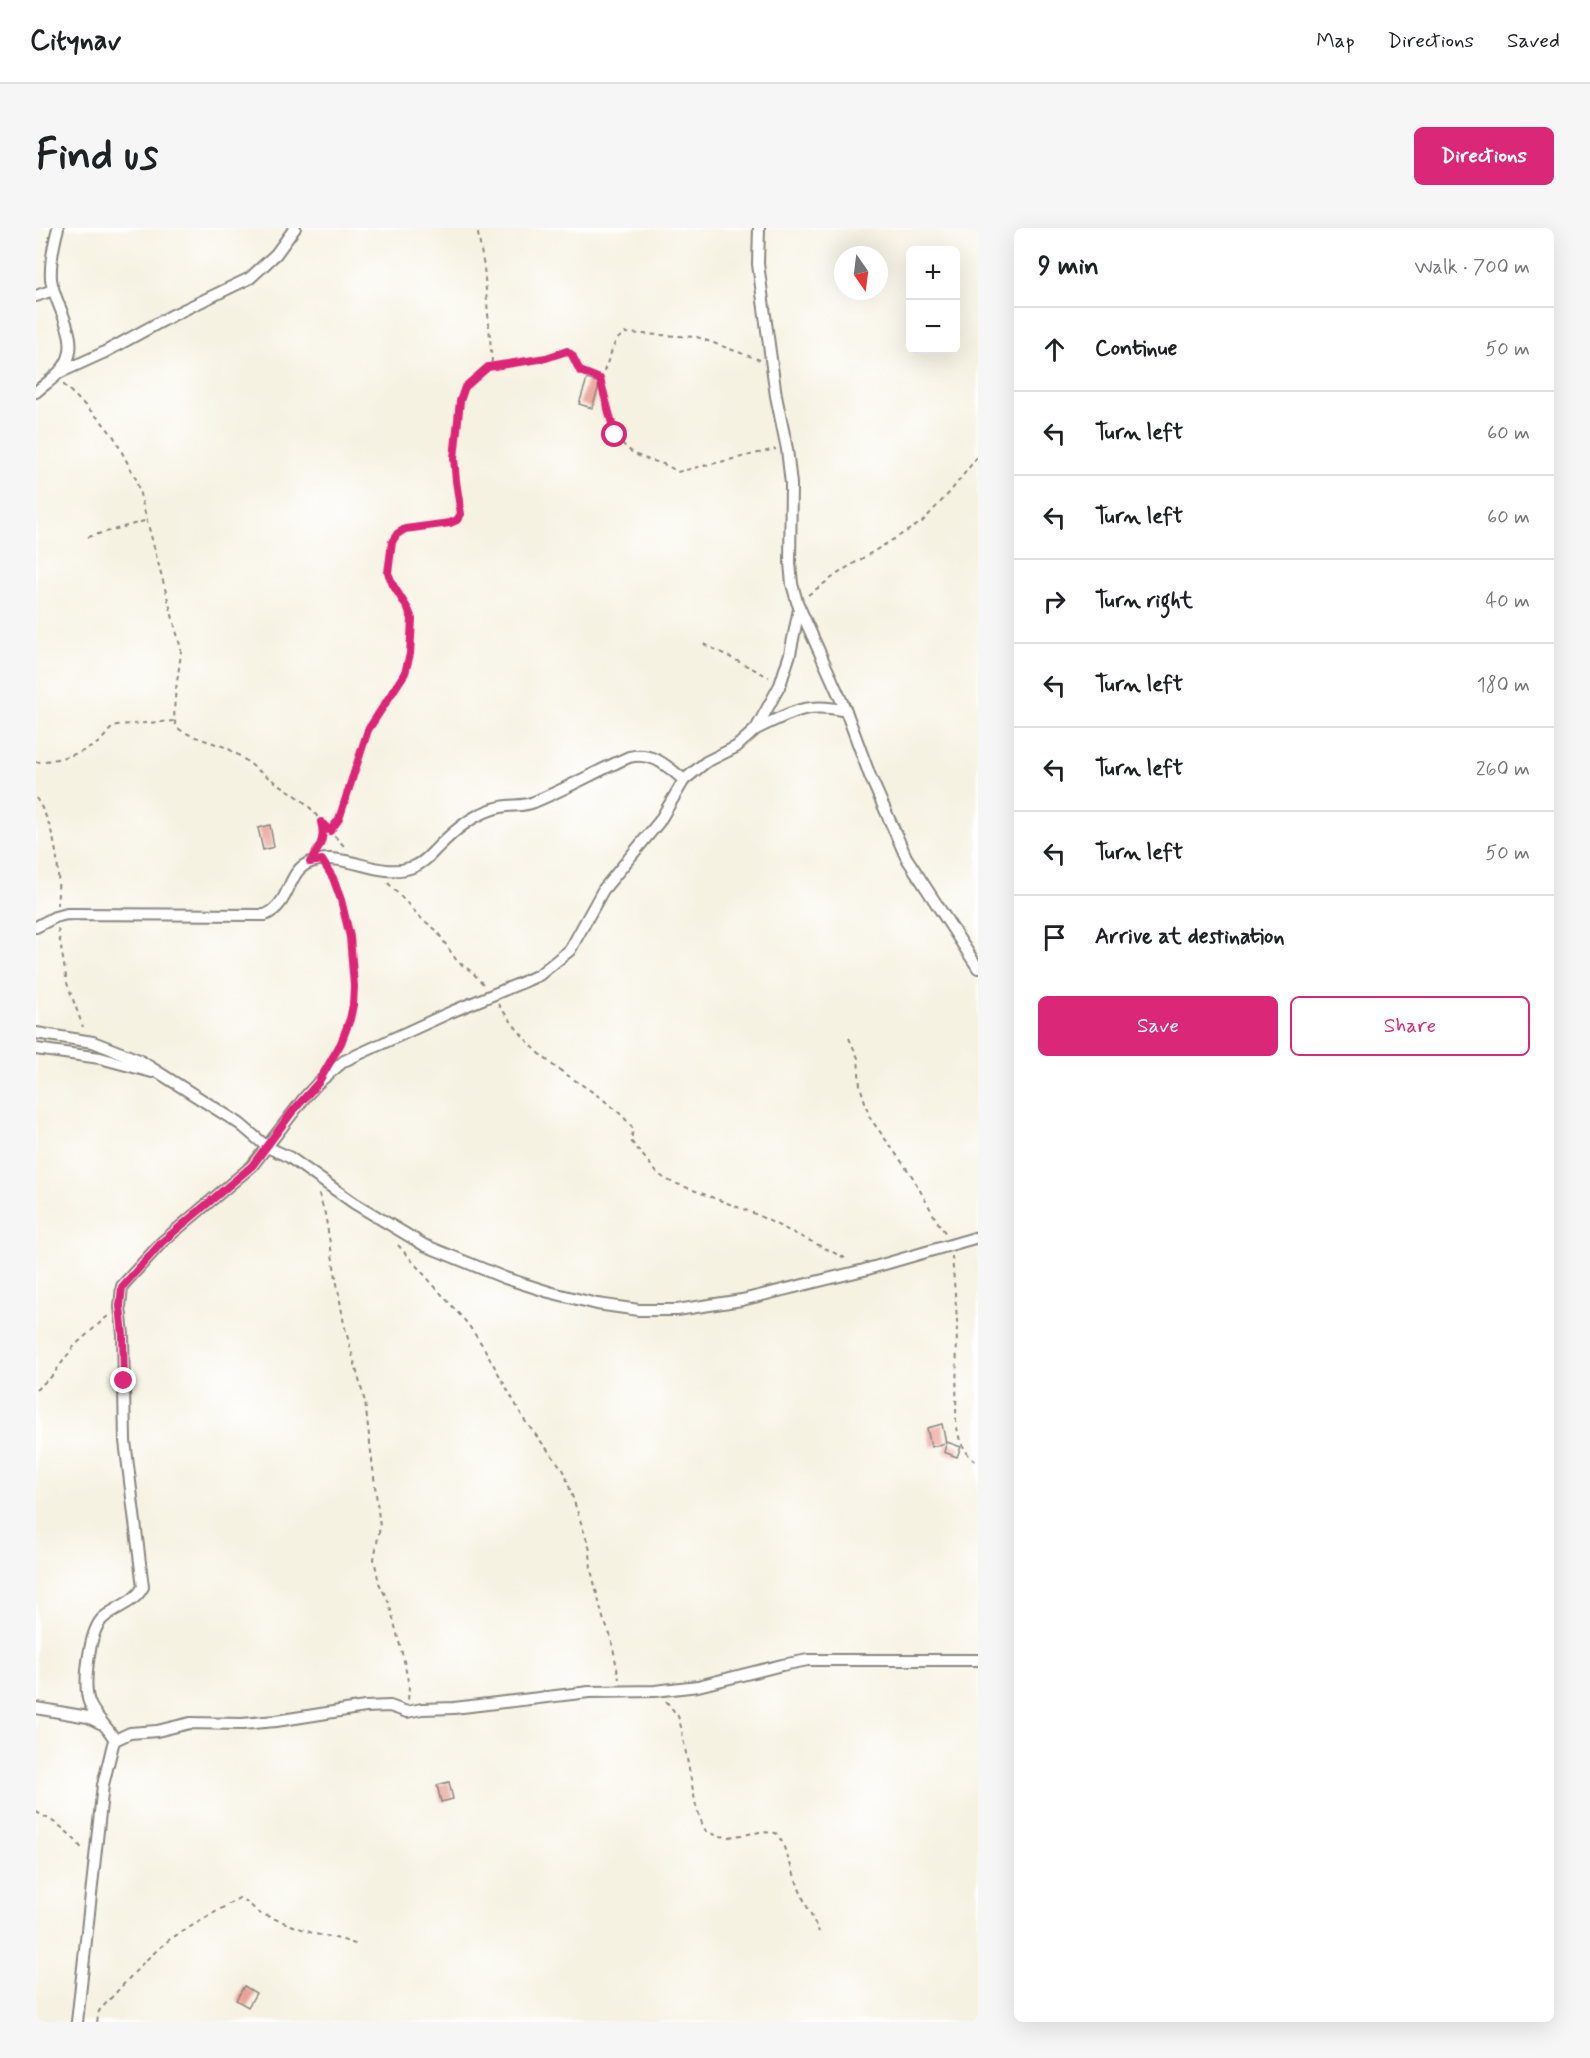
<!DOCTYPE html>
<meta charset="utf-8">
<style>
:root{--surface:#fff;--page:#f6f6f6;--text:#202124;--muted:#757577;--line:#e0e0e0;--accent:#db2777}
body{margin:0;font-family:Mynerve,sans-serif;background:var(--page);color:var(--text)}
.controls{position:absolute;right:18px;top:18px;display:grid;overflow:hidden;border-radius:9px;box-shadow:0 6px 24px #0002}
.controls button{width:54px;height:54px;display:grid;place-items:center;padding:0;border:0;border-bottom:2px solid var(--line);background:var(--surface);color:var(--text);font:30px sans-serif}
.compass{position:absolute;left:798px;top:18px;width:54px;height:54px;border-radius:50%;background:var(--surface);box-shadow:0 6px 24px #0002;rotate:166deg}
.stop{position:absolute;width:18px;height:18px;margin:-14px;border:4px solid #db2777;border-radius:50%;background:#fff}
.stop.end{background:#db2777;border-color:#fff;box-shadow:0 2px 6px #0008}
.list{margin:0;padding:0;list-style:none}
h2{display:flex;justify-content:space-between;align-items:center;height:78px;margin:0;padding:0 24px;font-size:26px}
h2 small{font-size:20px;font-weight:400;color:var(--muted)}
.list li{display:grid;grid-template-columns:39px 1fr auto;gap:18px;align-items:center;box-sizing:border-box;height:84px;padding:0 24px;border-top:2px solid var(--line)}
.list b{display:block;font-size:22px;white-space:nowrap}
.list em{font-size:20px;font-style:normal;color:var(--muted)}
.actions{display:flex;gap:12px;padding:18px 24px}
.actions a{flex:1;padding:14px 0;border:2px solid var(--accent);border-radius:9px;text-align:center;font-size:21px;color:var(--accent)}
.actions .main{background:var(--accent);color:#fff}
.icon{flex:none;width:33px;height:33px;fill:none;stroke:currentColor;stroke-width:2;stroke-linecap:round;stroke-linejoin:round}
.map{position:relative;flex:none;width:942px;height:1794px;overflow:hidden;border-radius:9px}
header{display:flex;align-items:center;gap:36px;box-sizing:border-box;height:84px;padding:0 30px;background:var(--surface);border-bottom:2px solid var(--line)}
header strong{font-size:28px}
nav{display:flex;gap:33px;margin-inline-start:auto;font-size:21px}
.intro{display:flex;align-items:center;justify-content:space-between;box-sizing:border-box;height:144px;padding:0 36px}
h1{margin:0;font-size:42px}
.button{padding:15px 27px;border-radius:9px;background:var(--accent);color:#fff;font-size:21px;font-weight:700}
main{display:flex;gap:36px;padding:0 36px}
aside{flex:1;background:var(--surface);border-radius:9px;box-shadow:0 6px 24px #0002}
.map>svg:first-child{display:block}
.building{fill:#eaa199}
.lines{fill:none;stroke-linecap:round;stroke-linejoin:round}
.minor-casing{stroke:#89877f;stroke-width:14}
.path{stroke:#89877f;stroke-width:2;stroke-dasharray:4.5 4.5;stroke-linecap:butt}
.minor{stroke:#fff;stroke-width:10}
.route{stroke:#db2777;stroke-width:8}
</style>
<header>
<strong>Citynav</strong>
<nav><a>Map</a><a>Directions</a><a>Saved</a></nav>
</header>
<div class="intro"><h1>Find us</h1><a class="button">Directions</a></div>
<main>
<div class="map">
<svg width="942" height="1794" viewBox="0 0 942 1794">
<rect width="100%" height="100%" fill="#fff"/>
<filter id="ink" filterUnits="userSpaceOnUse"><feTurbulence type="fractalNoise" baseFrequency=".0167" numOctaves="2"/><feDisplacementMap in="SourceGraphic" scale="12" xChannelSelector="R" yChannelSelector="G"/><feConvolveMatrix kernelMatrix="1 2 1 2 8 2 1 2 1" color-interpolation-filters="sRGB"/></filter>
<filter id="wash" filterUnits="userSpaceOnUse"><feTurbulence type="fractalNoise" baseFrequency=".008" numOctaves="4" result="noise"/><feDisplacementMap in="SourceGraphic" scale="24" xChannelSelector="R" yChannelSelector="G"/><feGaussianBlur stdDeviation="1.35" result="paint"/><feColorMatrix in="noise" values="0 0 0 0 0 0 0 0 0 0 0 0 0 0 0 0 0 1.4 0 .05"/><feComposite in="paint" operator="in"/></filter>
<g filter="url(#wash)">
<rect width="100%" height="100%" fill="#f6f2e2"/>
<g id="blocks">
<g class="building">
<polygon points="551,151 564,155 556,180 543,176"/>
<polygon points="234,597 238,619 227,622 222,600"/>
<polygon points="906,1196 910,1215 895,1219 891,1200"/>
<polygon points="911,1214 925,1219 921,1229 908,1224"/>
<polygon points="413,1554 417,1571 405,1574 401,1557"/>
<polygon points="208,1758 220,1765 212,1779 200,1772"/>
</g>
</g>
</g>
<g filter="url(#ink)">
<use href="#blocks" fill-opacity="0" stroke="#89877f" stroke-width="1.5"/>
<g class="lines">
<g class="minor-casing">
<g id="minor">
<polyline points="723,0 722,36 740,168 751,221 755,256 754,335 756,356 761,374 810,483 834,548 870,629 942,740"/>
<polyline points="0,68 17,62"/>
<polyline points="23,145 67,125 137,87 214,50 240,26 259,0"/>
<path d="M0 164C10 155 24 147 30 135 45 109 18 77 15 51 14 35 18 15 22 0"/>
<path d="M720 501C755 485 770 473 810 483"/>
<path d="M0 699 19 689 31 686 229 687C256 676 250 642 275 634 310 622 341 652 377 639 388 635 394 627 402 619 414 607 429 593 445 586 453 582 462 579 471 578 480 577 489 578 498 574 530 561 561 543 593 529 616 523 631 538 648 552"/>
<polyline points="0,805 57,814 103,832 204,896 231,919 253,929 318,975 388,1017 469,1050 513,1064 561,1076 603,1082 641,1082 706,1072 828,1042 942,1009"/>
<polyline points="0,821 64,830 116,844"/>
<polyline points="0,1480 52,1489 64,1495"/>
<path d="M79 1512C72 1499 58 1488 53 1474 47 1456 53 1403 67 1390 80 1378 98 1376 107 1359L89 1213 87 1107 84 1079 86 1058 126 1014 216 938 269 869 282 855 308 833 415 784 485 755 503 747 534 722 567 662 623 594 648 552 670 534 700 519 720 501 744 457 754 426 763 381"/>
<polyline points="41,1794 67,1557 77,1516 79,1512 94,1505 121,1503 154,1495 206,1496 240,1493 329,1479 354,1478 371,1484 386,1481 418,1480 553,1464 619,1463 662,1458 746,1437 772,1432 942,1432"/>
</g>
</g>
<g class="path">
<path d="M724 132 661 109 589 105 580 112 565 151V156C570 182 576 216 603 228 616 234 629 234 641 244L740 221"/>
<polyline points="453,139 510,130 531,123 536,127 544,143 565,151"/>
<path d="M27 156 65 193 78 209 100 251 145 421C145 437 133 487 141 499 147 507 180 515 191 520 207 529 218 540 233 550 254 563 302 590 283 621"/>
<polyline points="52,309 112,292"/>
<polyline points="772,367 807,342 886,294 914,264 942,228"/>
<polyline points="668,416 733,449"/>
<path d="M0 534C18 533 51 525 64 513 71 507 73 500 81 497L139 493"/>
<path d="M0 570C20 600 25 642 21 677"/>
<polyline points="286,595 311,621"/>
<polyline points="294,603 303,591 332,502 369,445 374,426 376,391 372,381 357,357 353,345 355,314 361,306 369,301 414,295 421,292 425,286 418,240 424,173 430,159 452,139 456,133 448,39 441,0"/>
<path d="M294 644C313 678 321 738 317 776 316 793 308 809 300 824"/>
<polyline points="352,655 385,690 400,702 421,733 436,744 448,757"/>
<polyline points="22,701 31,755 47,799"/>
<path d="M462 776C479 799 495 820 518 838 540 854 583 878 597 901L595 913 622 946 631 952 717 985 813 1032"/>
<polyline points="813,810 822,830 824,858 834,890 876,948 901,993 910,1006"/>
<polyline points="283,966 289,986 308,1096 329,1174 344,1299 338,1331 343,1355 353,1375 368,1433 373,1458 372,1473"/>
<polyline points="362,1017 431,1095 447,1118 489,1193 528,1243 554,1322 555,1342 567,1390 575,1409 583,1451"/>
<polyline points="916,1028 921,1091 920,1195 924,1213 933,1228 942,1236"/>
<polyline points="0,1162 16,1148 39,1117 73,1087"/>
<polyline points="630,1473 642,1488 645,1499 660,1578 667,1598 670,1603 682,1608 693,1609 724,1604 740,1605 746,1614 766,1668 783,1704"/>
<path d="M0 1584C21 1595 32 1602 47 1622"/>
<polyline points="61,1794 63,1783 109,1733 134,1711 203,1670 210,1673 223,1685 279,1706 304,1711 322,1717"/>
</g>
<use href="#minor" class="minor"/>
</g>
</g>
<g class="lines" filter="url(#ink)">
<path class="route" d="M88 1153 87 1107 84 1078 86 1059 126 1014 216 938 256 884 282 855 305 815 314 791 317 777 318 758 314 709 305 672 297 650 286 632 274 634C283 620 290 611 285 594L294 603 303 591 332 502 369 445 374 426 376 391 372 381 357 357 352 345 356 314 361 306 369 301 414 295 421 292 425 286 420 253 418 230 424 173 429 159 452 139 510 130 531 123 536 127 544 143 564 151 579 207"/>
</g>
</svg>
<div class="controls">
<button>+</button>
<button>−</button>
</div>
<svg class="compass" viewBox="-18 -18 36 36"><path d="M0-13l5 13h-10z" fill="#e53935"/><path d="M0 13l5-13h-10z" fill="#757577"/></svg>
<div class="stop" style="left:579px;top:207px"></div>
<div class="stop end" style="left:88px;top:1153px"></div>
</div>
<aside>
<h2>9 min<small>Walk · 700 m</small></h2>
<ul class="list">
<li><svg class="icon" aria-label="ahead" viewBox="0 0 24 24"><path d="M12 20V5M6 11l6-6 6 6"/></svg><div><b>Continue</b></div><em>50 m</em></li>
<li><svg class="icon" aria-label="left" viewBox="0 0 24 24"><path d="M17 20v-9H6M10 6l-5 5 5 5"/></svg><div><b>Turn left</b></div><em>60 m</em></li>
<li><svg class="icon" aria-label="left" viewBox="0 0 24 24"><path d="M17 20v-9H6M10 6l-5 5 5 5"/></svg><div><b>Turn left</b></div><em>60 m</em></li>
<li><svg class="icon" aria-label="right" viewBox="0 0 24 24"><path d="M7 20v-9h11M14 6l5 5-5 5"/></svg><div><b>Turn right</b></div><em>40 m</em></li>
<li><svg class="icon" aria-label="left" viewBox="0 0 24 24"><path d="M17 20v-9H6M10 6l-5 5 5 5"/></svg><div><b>Turn left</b></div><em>180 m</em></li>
<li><svg class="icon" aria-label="left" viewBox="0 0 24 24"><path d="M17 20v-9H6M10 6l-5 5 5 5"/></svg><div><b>Turn left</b></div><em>260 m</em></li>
<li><svg class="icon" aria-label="left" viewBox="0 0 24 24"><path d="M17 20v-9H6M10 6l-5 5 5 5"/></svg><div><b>Turn left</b></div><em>50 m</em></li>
<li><svg class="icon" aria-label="arrive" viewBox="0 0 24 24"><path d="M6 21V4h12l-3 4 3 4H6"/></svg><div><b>Arrive at destination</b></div></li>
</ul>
<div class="actions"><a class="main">Save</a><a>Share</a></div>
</aside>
</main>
